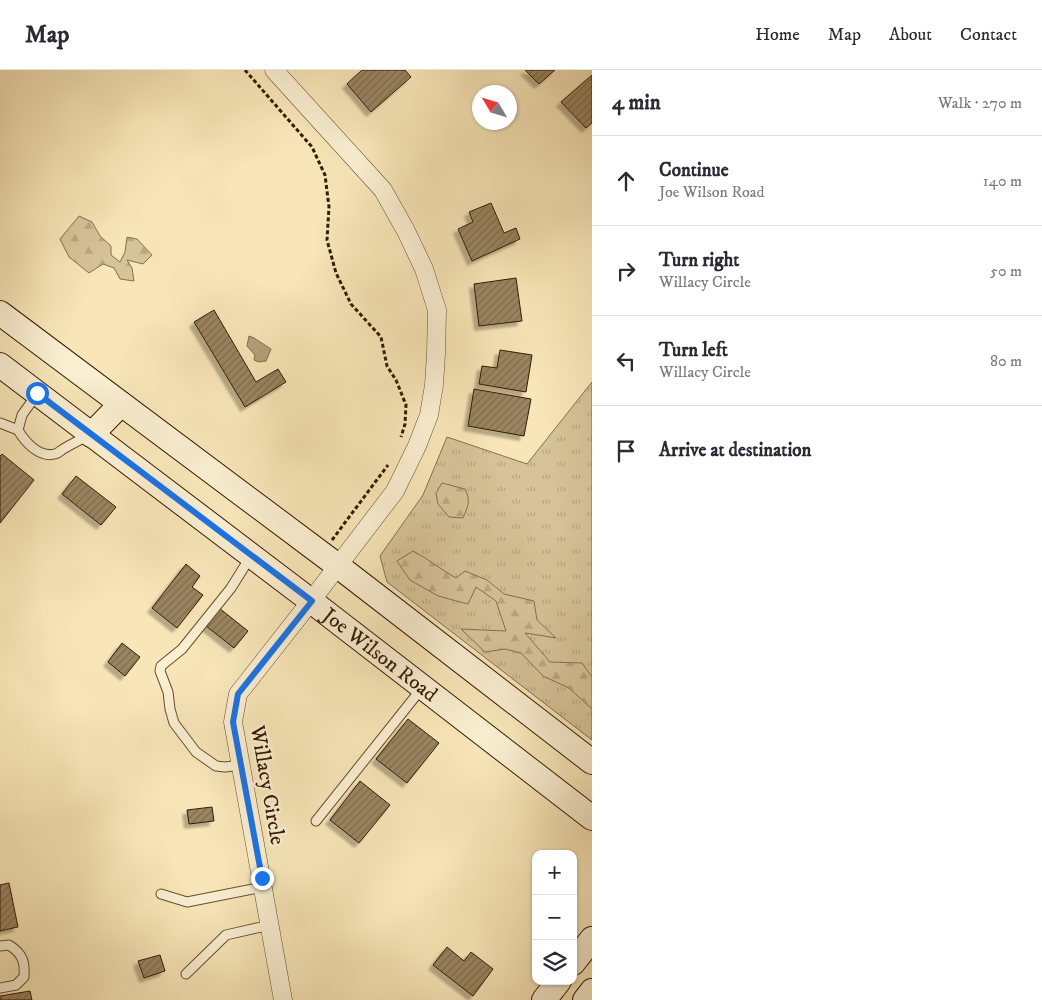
<!DOCTYPE html>
<meta charset="utf-8">
<style>
:root{--surface:#fff;--page:#f2f2f3;--text:#2b2b33;--muted:#7c7c81;--line:#e1e1e2}
body{margin:0;font-family:"IM FELL DW Pica",serif;background:var(--page);color:var(--text)}
.controls{position:absolute;right:15px;bottom:15px;display:grid;overflow:hidden;border-radius:10px;box-shadow:0 1px 4px #0004}
.controls button{width:45px;height:45px;display:grid;place-items:center;padding:0;border:0;border-bottom:1px solid var(--line);background:var(--surface);color:var(--text);font:25px sans-serif}
.compass{position:absolute;left:472px;top:15px;width:45px;height:45px;border-radius:50%;background:var(--surface);box-shadow:0 1px 4px #0004;rotate:308deg}
.stop{position:absolute;width:15px;height:15px;margin:-11px;border:4px solid #1a73e8;border-radius:50%;background:#fff}
.stop.end{background:#1a73e8;border-color:#fff;box-shadow:0 1px 5px #0008}
.list{margin:0;padding:0;list-style:none}
h2{display:flex;justify-content:space-between;align-items:center;height:65px;margin:0;padding:0 20px;font-size:21px}
h2 small{font-size:16px;font-weight:400;color:var(--muted)}
.list li{display:grid;grid-template-columns:32px 1fr auto;gap:15px;align-items:center;box-sizing:border-box;height:90px;padding:0 20px;border-top:1px solid var(--line)}
.list b{display:block;font-size:19px;white-space:nowrap}
.list p{margin:0;font-size:16px;white-space:nowrap;color:var(--muted)}
.list em{font-size:16px;font-style:normal;color:var(--muted)}
.icon{flex:none;width:28px;height:28px;fill:none;stroke:currentColor;stroke-width:2;stroke-linecap:round;stroke-linejoin:round}
.map{position:relative;flex:none;width:592px;height:930px;overflow:hidden}
header{display:flex;align-items:center;gap:30px;box-sizing:border-box;height:70px;padding:0 25px;background:var(--surface);border-bottom:1px solid var(--line)}
header strong{font-size:24px}
nav{display:flex;gap:28px;margin-inline-start:auto;font-size:18px}
main{display:flex}
aside{flex:1;background:var(--surface)}
.map>svg:first-child{display:block}
.grass{fill:url(#grass-tufts);stroke:#866f4e}
.forest{fill:url(#forest-firs);stroke:#866f4e}
.water{fill:#b5a17a;stroke:#816b4a}
.building{fill:url(#building-hatch);stroke:#341b03;filter:url(#shadow)}
.lines{fill:none;stroke-linecap:round;stroke-linejoin:round}
.lane-casing{stroke:#654e30;stroke-width:11}
.street-casing{stroke:#654e30;stroke-width:19}
.secondary-casing{stroke:#341b03;stroke-width:26}
.path{stroke:#341b03;stroke-width:3;stroke-dasharray:4 2.5;stroke-linecap:butt}
.lane{stroke:#faefd1;stroke-width:9}
.street{stroke:#faefd1;stroke-width:18}
.secondary{stroke:#faefd1;stroke-width:24}
.route{stroke:#1a73e8;stroke-width:6}
.labels{text-anchor:middle;stroke-width:5;stroke-linejoin:round;paint-order:stroke}
.street-label{font-size:21px;fill:#341b03;stroke:#faefd1}
</style>
<header>
<strong>Map</strong>
<nav><a>Home</a><a>Map</a><a>About</a><a>Contact</a></nav>
</header>
<main>
<div class="map">
<svg width="592" height="930" viewBox="0 0 592 930">
<defs>
<pattern id="grass-tufts" width="24" height="20" patternUnits="userSpaceOnUse" patternTransform="scale(1.25)"><rect width="24" height="20" fill="#d7c399"/><path d="M3 7l-1-3M5 7V3M7 7l1-3M15 17l-1-3M17 17v-4M19 17l1-3" fill="none" stroke="#b9a782"/></pattern>
<pattern id="forest-firs" width="22" height="20" patternUnits="userSpaceOnUse" patternTransform="scale(1.25)"><rect width="22" height="20" fill="#d7c399"/><path d="M5 1l3.5 6h-7zM16 11l3.5 6h-7z" fill="#b9a782"/></pattern>
<pattern id="building-hatch" width="6" height="6" patternUnits="userSpaceOnUse" patternTransform="scale(1.25)"><rect width="6" height="6" fill="#9a8561"/><path d="M-1 1l2-2M0 6l6-6M5 7l2-2" fill="none" stroke="#7e6c4e"/></pattern>
<filter id="shadow"><feDropShadow dx="-4.5" dy="4.5" stdDeviation="1" flood-color="#0004"/></filter>
</defs>
<rect width="100%" height="100%" fill="#f8e6b8"/>
<filter id="stains"><feTurbulence type="fractalNoise" baseFrequency=".004" numOctaves="4"/><feColorMatrix values="0 0 0 0 .2 0 0 0 0 .09 0 0 0 0 .02 0 0 0 .5 -.17"/></filter>
<radialGradient id="worn" r=".72"><stop offset=".6" stop-color="#630" stop-opacity="0"/><stop offset="1" stop-color="#630" stop-opacity=".3"/></radialGradient>
<polygon class="grass" points="592,312 592,670 387,512 380,486 423,425 447,367 527,394"/>
<g class="forest">
<polygon points="79,146 92,152 100,166 111,176 111,185 120,192 125,182 127,167 137,169 152,185 143,194 127,190 132,198 134,211 120,209 114,198 103,194 89,203 69,187 60,169"/>
<path d="M442 413 465 419C471 431 468 436 463 448L449 447 438 434 436 423Z"/>
<path d="M413 481C429 489 441 500 456 508L465 501 487 510 504 524 534 531 537 550 556 568 525 563 550 592 582 593 592 607V639L569 618 543 606 521 583 505 579 485 582 461 559 506 561 496 531 476 517 468 534 438 526 410 510 397 491Z"/>
</g>
<polygon class="water" points="249,266 254,268 271,279 266,291 259,292 254,290 255,285 247,276"/>
<g class="building">
<polygon points="362,0 405,0 411,7 371,42 347,14"/>
<polygon points="525,0 555,0 539,14"/>
<polygon points="592,5 592,53 586,58 561,32"/>
<polygon points="491,133 504,163 516,158 520,169 472,191 458,159 473,152 469,142"/>
<polygon points="516,208 522,251 479,256 474,214"/>
<polygon points="214,240 256,312 278,299 286,312 245,337 194,252"/>
<polygon points="500,280 532,285 526,322 479,314 482,296 497,298"/>
<polygon points="474,319 531,329 524,366 468,356"/>
<polygon points="2,384 34,410 0,453 0,386"/>
<polygon points="76,406 116,437 101,455 62,424"/>
<polygon points="186,494 200,506 192,517 203,525 177,558 152,538"/>
<polygon points="219,538 248,561 234,578 206,556"/>
<polygon points="122,573 140,587 125,606 108,592"/>
<polygon points="408,649 439,673 407,713 376,689"/>
<polygon points="360,711 390,735 359,773 330,750"/>
<polygon points="212,737 214,751 189,754 187,740"/>
<polygon points="9,813 18,857 0,861 0,815"/>
<polygon points="447,877 464,891 471,882 493,899 473,926 433,895"/>
<polygon points="160,885 165,901 144,908 138,891"/>
<polygon points="30,921 32,930 0,930 0,926"/>
</g>
<g class="lines">
<g class="lane-casing">
<g id="lane">
<path d="M37 324 22 345 18 360C25 372 39 388 55 384 59 383 62 379 65 378 73 373 82 369 90 365"/>
<polyline points="0,353 18,360"/>
<polyline points="241,695 225,697 216,696 196,682 174,653 170,639 168,622 160,601 161,596 182,579 231,518 251,486"/>
<polyline points="316,751 422,618"/>
<polyline points="161,824 187,832 263,817"/>
<path d="M0 876 9 875C23 884 25 892 24 907L16 915 0 918"/>
<polyline points="186,904 226,865 270,855"/>
</g>
</g>
<g class="street-casing">
<polyline id="street" points="274,0 383,120 406,161 424,199 437,240 436,284 434,315 429,345 417,376 395,421 311,531 238,624 233,652 283,930"/>
</g>
<g class="secondary-casing">
<g id="secondary">
<polyline points="0,243 338,496 592,692"/>
<path id="s1" d="M0 295 311 531 592 748"/>
<polyline points="91,365 121,334"/>
<polyline points="573,893 592,869"/>
<polyline points="544,930 559,911"/>
<polyline points="585,930 592,921"/>
</g>
</g>
<g class="path">
<polyline points="245,0 312,77 325,105 329,137 327,170 336,203 351,234 381,267 387,296 396,310 406,335 405,354 401,367"/>
<polyline points="332,470 388,395"/>
</g>
<use href="#lane" class="lane"/>
<use href="#street" class="street"/>
<use href="#secondary" class="secondary"/>
</g>
<g class="lines">
<polyline class="route" points="37,323 312,531 238,624 233,652 262,808"/>
</g>
<g class="labels">
<g class="street-label">
<text dy="7" stroke="none"><textPath href="#s1" startOffset="478">Joe Wilson Road</textPath></text>
<text transform="translate(268 715) rotate(80)" y="7">Willacy Circle</text>
</g>
</g>
<rect width="100%" height="100%" filter="url(#stains)"/>
<rect width="100%" height="100%" fill="url(#worn)"/>
</svg>
<div class="controls">
<button>+</button>
<button>−</button>
<button><svg class="icon" aria-label="layers" viewBox="0 0 24 24"><path d="M12 4l9 5-9 5-9-5zM3 14l9 5 9-5"/></svg></button>
</div>
<svg class="compass" viewBox="-18 -18 36 36"><path d="M0-13l5 13h-10z" fill="#e53935"/><path d="M0 13l5-13h-10z" fill="#7c7c81"/></svg>
<div class="stop" style="left:37px;top:323px"></div>
<div class="stop end" style="left:262px;top:808px"></div>
</div>
<aside>
<h2>4 min<small>Walk · 270 m</small></h2>
<ul class="list">
<li><svg class="icon" aria-label="ahead" viewBox="0 0 24 24"><path d="M12 20V5M6 11l6-6 6 6"/></svg><div><b>Continue</b><p>Joe Wilson Road</p></div><em>140 m</em></li>
<li><svg class="icon" aria-label="right" viewBox="0 0 24 24"><path d="M7 20v-9h11M14 6l5 5-5 5"/></svg><div><b>Turn right</b><p>Willacy Circle</p></div><em>50 m</em></li>
<li><svg class="icon" aria-label="left" viewBox="0 0 24 24"><path d="M17 20v-9H6M10 6l-5 5 5 5"/></svg><div><b>Turn left</b><p>Willacy Circle</p></div><em>80 m</em></li>
<li><svg class="icon" aria-label="arrive" viewBox="0 0 24 24"><path d="M6 21V4h12l-3 4 3 4H6"/></svg><div><b>Arrive at destination</b></div></li>
</ul>
</aside>
</main>
